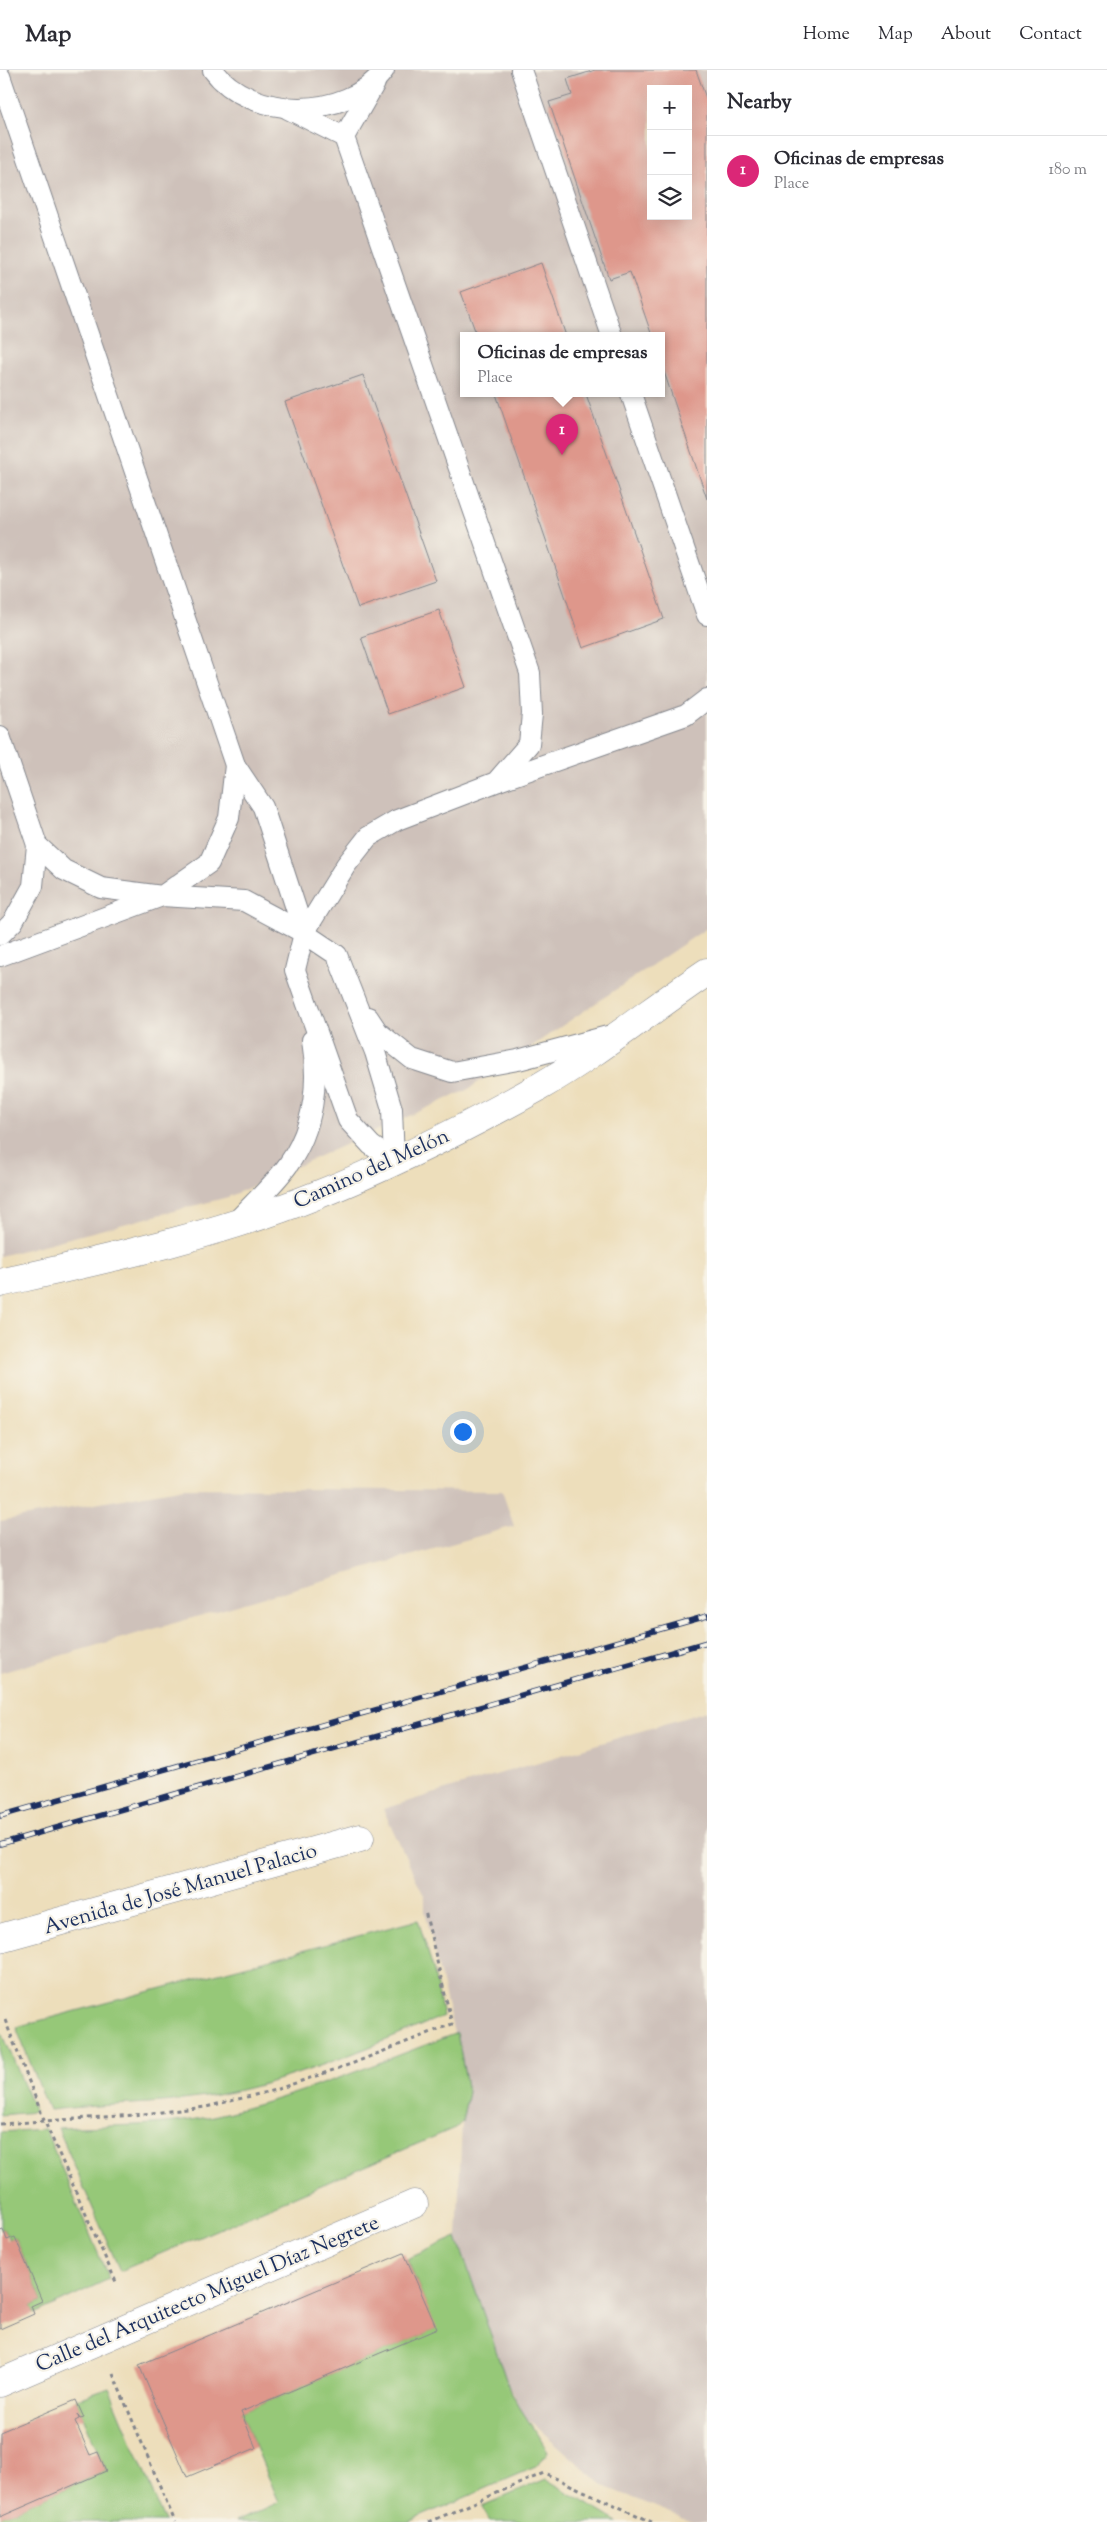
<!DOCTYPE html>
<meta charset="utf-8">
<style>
:root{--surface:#fff;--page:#f2f2f3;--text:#2b2b33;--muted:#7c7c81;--line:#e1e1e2;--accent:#db2777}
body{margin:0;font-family:"Sorts Mill Goudy",serif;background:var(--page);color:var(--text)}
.controls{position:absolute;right:15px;top:15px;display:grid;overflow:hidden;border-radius:0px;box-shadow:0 5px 20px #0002}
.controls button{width:45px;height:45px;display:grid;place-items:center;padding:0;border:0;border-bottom:1px solid var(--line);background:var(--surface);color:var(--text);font:25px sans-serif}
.you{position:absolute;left:462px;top:1361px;width:18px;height:18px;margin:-12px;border:4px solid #fff;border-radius:50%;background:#1a73e8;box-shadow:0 0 0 8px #1a73e833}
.badge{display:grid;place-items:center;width:32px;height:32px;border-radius:50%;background:var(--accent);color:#fff;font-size:16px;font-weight:700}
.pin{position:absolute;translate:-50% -41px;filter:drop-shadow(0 1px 2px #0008)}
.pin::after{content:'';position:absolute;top:26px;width:18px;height:15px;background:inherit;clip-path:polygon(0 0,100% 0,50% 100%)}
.popup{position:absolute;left:460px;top:262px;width:205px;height:65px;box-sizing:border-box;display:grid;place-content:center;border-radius:0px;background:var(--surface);filter:drop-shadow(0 1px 4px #0005);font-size:16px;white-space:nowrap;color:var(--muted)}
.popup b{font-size:19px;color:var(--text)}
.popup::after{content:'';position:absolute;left:50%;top:100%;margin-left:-10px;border:10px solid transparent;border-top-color:var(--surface)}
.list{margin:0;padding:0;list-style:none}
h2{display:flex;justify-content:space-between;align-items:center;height:65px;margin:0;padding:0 20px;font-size:21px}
h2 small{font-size:16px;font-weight:400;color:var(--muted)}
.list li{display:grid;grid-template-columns:32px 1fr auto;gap:15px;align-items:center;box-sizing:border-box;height:70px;padding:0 20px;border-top:1px solid var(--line)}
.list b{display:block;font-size:19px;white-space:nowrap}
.list p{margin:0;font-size:16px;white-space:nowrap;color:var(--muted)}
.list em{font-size:16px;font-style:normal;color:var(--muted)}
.icon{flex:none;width:28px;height:28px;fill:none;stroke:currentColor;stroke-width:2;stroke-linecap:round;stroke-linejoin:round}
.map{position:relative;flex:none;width:707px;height:2452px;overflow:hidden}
header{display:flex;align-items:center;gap:30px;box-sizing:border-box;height:70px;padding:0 25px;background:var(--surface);border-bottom:1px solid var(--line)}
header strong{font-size:24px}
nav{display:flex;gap:28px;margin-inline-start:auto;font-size:18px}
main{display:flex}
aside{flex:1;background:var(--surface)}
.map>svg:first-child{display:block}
.industrial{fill:#cec1ba;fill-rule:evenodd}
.green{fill:#96c878;stroke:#587c6b}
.building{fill:#de978b;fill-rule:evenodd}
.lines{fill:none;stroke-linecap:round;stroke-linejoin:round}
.service-casing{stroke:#84868c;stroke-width:22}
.minor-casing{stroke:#84868c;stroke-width:29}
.path{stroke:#84868c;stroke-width:3;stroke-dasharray:4 4;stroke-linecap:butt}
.service{stroke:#fff;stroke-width:20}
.minor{stroke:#fff;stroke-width:28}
.rail-casing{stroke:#1b2f5e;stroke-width:5.5}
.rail{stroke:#f7f3e8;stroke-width:4;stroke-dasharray:11;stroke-linecap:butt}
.labels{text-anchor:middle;stroke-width:4.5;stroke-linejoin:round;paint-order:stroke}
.street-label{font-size:21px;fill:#1b2f5e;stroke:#f7f3e8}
</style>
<header>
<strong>Map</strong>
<nav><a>Home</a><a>Map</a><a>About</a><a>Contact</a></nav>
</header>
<main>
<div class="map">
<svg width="707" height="2452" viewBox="0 0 707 2452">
<rect width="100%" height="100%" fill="#f7f3e8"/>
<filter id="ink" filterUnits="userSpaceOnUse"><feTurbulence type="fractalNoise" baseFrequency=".02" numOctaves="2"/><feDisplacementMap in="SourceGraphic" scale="10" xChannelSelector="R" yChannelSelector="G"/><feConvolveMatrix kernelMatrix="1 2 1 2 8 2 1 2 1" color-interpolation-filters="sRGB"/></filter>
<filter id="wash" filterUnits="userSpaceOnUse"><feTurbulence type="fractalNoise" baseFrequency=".0096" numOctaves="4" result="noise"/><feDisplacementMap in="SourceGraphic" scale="20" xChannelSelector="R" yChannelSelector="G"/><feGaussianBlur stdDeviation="1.12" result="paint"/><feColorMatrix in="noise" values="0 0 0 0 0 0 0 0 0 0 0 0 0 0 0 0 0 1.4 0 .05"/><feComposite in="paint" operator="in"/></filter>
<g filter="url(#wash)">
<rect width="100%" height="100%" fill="#eddebb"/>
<g class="industrial">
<path d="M0 0H707V858L467 1020 228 1127 0 1186ZM651 19H688V146H651ZM463 266H661V324H463Z"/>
<polygon points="184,1418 502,1421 514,1456 0,1603 0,1451"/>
<polygon points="707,1641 707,2452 693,2452 604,2416 522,2344 500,2298 457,2167 462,2052 468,2022 425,1841 425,1828 383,1739"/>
</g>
<g class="green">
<path d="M418 1850 433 1898 443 1946C372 1977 282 2015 205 2027 154 2035 101 2034 49 2040L16 1957Z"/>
<polygon points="2,1962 35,2042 0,2045 0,1963"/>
<path d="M457 1963 468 2022 462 2052 457 2057 120 2201 58 2058C109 2055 163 2057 213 2046 297 2028 376 1993 457 1963Z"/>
<polygon points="45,2059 109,2209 34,2244 31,2236 42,2231 15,2167 9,2169 3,2159 0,2160 0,2062"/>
<polygon points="457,2167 511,2324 548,2381 538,2396 408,2452 236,2452 279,2432 241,2342 436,2259 407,2189"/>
<polygon points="109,2318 165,2452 0,2452 0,2447 106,2401 76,2330"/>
<polygon points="546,2409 618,2452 489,2452 482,2436"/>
</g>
<g id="blocks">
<g class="building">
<path d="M595 0H696L707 31V429L661 293V266H652L630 202 609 209 549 32 572 25 567 9ZM651 19H688V146H651Z"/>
<polygon points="541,193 566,266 477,266 461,222"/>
<polygon points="363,305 436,511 358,538 285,332"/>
<polygon points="496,324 586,324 664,549 583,578"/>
<polygon points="439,540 466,617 388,644 361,567"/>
<polygon points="3,2159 7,2170 15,2167 42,2231 31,2236 34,2244 0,2259 0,2160"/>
<polygon points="404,2183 437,2259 241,2342 256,2378 187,2407 139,2295"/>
<polygon points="76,2330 84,2348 80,2349 77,2344 79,2349 75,2351 90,2385 98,2382 106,2401 0,2447 0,2362"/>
</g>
</g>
</g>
<g filter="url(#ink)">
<use href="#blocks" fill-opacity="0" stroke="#84868c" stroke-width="1"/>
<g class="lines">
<g class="service-casing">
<g id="service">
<path d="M213 0C250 50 347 51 384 0"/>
<polyline points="521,0 612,266"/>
<polyline points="0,6 235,695 263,737 304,863"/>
<polyline points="288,39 344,67 530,603 532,644 529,674 496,712 397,750 368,767 346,795 304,863 295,900 348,1050 371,1075 394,1092"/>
<polyline points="344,67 375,13"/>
<polyline points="631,324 707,545"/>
<polyline points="0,666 37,775 64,800 101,818 162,826 209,793 229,748 235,695"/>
<polyline points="498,711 686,645 707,629"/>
<polyline points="0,865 13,852 33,816 37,775"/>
<polyline points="0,886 162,826 244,831 304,863 337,885 375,982 392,1039 394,1092"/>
<polyline points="368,947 378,962 412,989 452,1002 518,990 608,966"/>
<path d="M234 1154C251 1135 273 1116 288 1095 314 1058 319 1013 312 970"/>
</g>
</g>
<g class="minor-casing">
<g id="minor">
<path d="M0 1213C107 1189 215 1166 317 1125 393 1095 467 1057 539 1017 595 985 652 939 707 902"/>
<polyline points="0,1868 360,1768"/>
<polyline points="0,2313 414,2134"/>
</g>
</g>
<g class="path">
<polyline points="5,1950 44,2050 116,2212"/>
<polyline points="0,2054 134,2045 206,2037 275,2020 351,1994 452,1954 425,1841"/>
<polyline points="113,2304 175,2452"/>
<polyline points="429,2452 544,2403 652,2452"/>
</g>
<use href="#service" class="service"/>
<use href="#minor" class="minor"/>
<g class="rail-casing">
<g id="rail">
<polyline points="0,1746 707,1546"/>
<polyline points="0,1774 707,1572"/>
</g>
</g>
<use href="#rail" class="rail"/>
</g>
</g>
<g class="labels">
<g class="street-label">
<text transform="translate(371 1098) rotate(-24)" y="7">Camino del Melón</text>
<text transform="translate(180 1818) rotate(-16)" y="7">Avenida de José Manuel Palacio</text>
<text transform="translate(207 2223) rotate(-23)" y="7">Calle del Arquitecto Miguel Díaz Negrete</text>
</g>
</g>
</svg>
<div class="controls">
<button>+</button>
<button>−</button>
<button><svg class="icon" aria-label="layers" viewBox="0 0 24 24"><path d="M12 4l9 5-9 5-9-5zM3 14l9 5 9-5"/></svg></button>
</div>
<div class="you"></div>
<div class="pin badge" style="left:562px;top:385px">1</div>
<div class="popup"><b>Oficinas de empresas</b>Place</div>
</div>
<aside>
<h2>Nearby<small></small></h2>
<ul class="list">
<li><span class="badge">1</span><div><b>Oficinas de empresas</b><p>Place</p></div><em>180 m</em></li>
</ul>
</aside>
</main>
